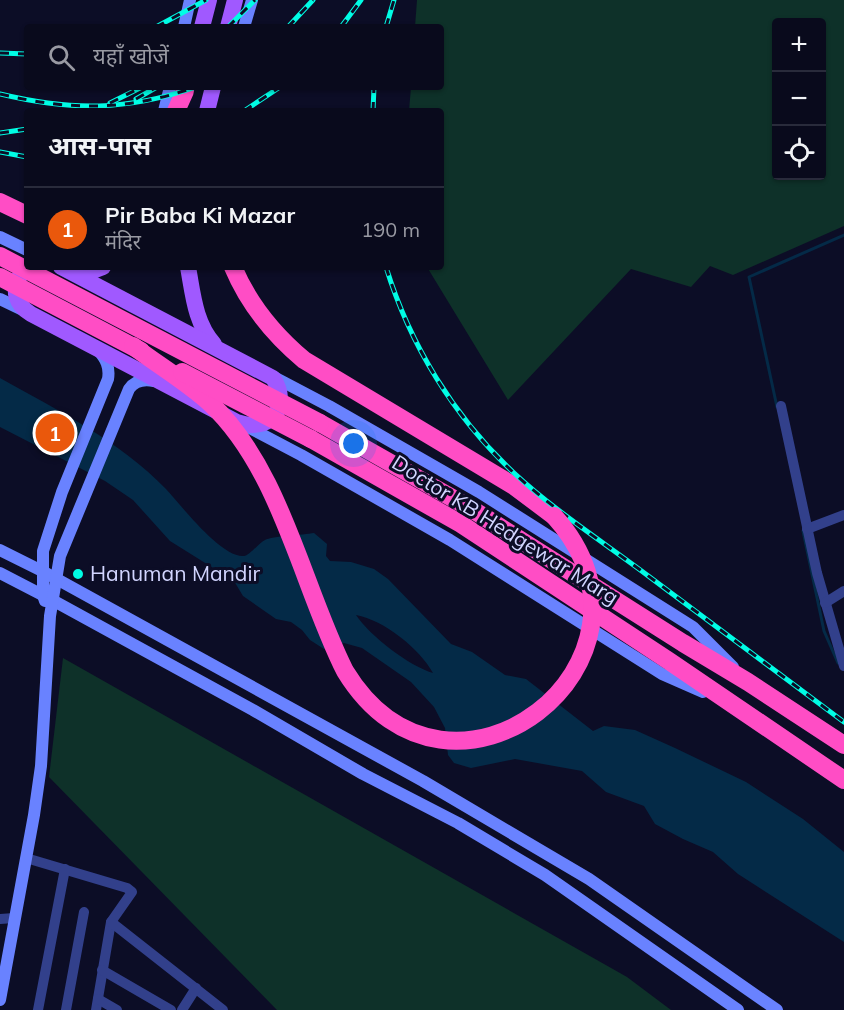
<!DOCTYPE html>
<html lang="hi">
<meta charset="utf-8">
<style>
:root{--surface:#090a1c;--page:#171829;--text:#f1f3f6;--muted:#999aa3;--line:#292b3b;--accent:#ea580c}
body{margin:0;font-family:Mulish,"Noto Sans Devanagari",sans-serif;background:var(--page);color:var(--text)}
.controls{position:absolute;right:18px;top:18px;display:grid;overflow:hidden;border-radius:6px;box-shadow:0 2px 4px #0004}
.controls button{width:54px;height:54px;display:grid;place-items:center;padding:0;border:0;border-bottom:2px solid var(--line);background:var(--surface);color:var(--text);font:30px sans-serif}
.you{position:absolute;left:354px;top:444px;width:21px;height:21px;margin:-15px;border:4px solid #fff;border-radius:50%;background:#1a73e8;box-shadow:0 0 0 9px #1a73e833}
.badge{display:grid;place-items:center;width:39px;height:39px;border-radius:50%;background:var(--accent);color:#fff;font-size:20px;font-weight:700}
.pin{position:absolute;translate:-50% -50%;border:3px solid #fff;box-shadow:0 2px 6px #0006}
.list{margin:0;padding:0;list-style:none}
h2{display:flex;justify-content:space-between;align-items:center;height:78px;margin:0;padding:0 24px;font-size:26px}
h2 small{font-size:20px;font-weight:400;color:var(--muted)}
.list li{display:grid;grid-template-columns:39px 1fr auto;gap:18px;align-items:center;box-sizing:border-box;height:84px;padding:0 24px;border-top:2px solid var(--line)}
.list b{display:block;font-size:22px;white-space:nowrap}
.list p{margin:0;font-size:20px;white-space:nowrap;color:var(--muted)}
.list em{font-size:20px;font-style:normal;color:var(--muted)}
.icon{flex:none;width:33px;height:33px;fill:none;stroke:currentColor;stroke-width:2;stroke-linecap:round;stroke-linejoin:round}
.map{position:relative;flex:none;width:844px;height:1010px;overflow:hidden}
.search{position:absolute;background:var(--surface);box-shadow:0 2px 4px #0004;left:24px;top:24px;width:420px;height:66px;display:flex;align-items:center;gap:15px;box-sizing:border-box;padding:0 21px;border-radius:6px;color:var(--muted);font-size:22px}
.panel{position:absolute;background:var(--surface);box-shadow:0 2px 4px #0004;left:24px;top:108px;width:420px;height:162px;border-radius:6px}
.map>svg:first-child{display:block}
.green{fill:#0e3129;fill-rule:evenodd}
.water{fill:#042a47;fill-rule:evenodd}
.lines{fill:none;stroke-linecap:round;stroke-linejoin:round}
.stream{stroke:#042a47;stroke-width:3}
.street{stroke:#32408b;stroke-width:10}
.secondary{stroke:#6982ff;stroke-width:12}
.primary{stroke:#a059ff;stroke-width:16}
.highway{stroke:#ff4dc5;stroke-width:18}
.rail-casing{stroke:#00fde5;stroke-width:5}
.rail{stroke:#0c0d26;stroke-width:3;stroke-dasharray:9;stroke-linecap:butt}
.highway-bridge{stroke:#ff4dc5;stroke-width:18}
.poi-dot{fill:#00fde5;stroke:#0c0d26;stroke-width:2}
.labels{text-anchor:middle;stroke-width:6;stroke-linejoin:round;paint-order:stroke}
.street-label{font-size:21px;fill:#d2d5ff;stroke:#0c0d26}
.poi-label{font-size:21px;fill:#d2d5ff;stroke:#0c0d26;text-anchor:start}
</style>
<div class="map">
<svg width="844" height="1010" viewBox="0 0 844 1010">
<rect width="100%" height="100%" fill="#0c0d26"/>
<g class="green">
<path d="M417 0H844V226L733 275 710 266 691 287 631 269 508 400 427 267H441V111H409L411 87H441V27H415ZM776 22H822V176H776Z"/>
<polygon points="63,658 627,977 671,1010 277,1010 49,777"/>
</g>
<path class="water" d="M0 378C57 410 120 441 166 489 181 505 221 558 244 556 249 556 259 543 265 540 272 536 303 535 314 533L327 544 326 556 330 561 351 562 374 569 388 579 451 644 472 652 505 675 526 679 593 731 604 726 635 730 675 748 746 782 803 819 844 852V942L738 874 713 852 683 839 655 824 644 806 606 792 582 771 515 759 471 768 454 763 448 755 445 728 434 707 411 682 362 648 344 643 324 649 310 640 302 630 291 622 276 619 243 596 234 581 170 541 133 500 105 481 0 427ZM356 615C384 620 420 649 433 673 409 666 370 636 356 615Z"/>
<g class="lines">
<g class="stream">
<polyline points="777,407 749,277 844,235"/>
<polyline points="803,531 824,631 838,663"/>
</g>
<g class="street">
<polyline points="781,406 817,573 844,666"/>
<polyline points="807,529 844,515"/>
<polyline points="825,603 844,591"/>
<polyline points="26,858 127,888 132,892 111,922 96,1010"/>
<polyline points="0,919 14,918"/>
<polyline points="111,922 223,1010"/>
<polyline points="102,970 171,1010"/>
<polyline points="98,999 117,1010"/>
<polyline points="38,1010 65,869"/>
<polyline points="66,1010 84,912"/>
<polyline points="182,1010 196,988"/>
</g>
<g class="secondary">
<polyline points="184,27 190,0"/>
<polyline points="244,27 252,0"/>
<polyline points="164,111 170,87"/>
<polyline points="0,237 27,250"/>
<polyline points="0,299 25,311"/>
<polyline points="272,376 329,406 479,492 693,627 733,667"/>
<polyline points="244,425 301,455 450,540 662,674 703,692"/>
<polyline points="0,550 44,572 423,781 589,879 777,1010"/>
<polyline points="0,573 54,601 253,710 363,774 458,823 545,875 738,1010"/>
<path d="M45 601 43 595V551L62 492 108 379C110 367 106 359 98 350"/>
<path d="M0 1000 34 815 41 766 50 616 60 556 129 389C135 380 144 379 154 381"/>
</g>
<g class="primary">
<polyline points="202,27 209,0"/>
<polyline points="228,27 235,0"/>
<polyline points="207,111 213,87"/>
<path d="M188 267C193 294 195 323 214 344"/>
<polyline points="72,270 90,272 103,267"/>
<path d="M21 274C11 290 16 305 31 314L237 422C270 434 292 407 273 378L61 267"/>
</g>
<g class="highway">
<polyline points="176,111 185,91"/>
<polyline points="0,202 27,215"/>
<path d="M233 267C249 305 273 334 304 360L514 486 554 516"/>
<polyline points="320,423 470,508 683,643 748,682 844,745"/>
<polyline points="311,439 461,524 669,661 844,780"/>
</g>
<g class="rail-casing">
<g id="rail">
<polyline points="156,27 206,0"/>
<polyline points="228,27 255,0"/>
<polyline points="288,27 313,0"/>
<polyline points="341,27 361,0"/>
<polyline points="386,27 394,0"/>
<polyline points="0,53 27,54"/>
<path d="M0 94C71 111 127 111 196 87"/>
<polyline points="136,99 157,87"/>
<polyline points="110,103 142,87"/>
<polyline points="244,111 280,87"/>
<polyline points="373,111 374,87"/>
<polyline points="0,133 27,129"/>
<polyline points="0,152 27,157"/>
<path d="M386 267C410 345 454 417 514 473 555 511 603 542 647 575 713 624 778 673 844 722"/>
</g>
</g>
<use href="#rail" class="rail"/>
<g class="highway-bridge">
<polyline points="0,256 320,423"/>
<polyline points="0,277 141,351"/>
<path d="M133 346C158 365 187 382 210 403 281 469 302 586 345 671 450 843 684 660 554 516"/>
<polyline points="182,372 311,439"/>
</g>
</g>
<circle class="poi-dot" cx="78" cy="574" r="6"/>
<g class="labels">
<g class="street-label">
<text transform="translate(505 530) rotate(32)" y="7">Doctor KB Hedgewar Marg</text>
</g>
<g class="poi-label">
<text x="90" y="581">Hanuman Mandir</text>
</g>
</g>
</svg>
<div class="controls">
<button>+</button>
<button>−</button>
<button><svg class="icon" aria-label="locate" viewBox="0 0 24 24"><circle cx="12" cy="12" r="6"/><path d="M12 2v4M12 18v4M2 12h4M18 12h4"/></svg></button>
</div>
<div class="you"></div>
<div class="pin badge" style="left:55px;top:433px">1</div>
<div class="search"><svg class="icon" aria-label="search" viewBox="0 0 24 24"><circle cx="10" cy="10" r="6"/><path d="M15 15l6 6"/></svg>यहाँ खोजें</div>
<section class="panel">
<h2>आस-पास<small></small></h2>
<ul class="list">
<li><span class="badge">1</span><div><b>Pir Baba Ki Mazar</b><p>मंदिर</p></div><em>190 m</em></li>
</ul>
</section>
</div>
